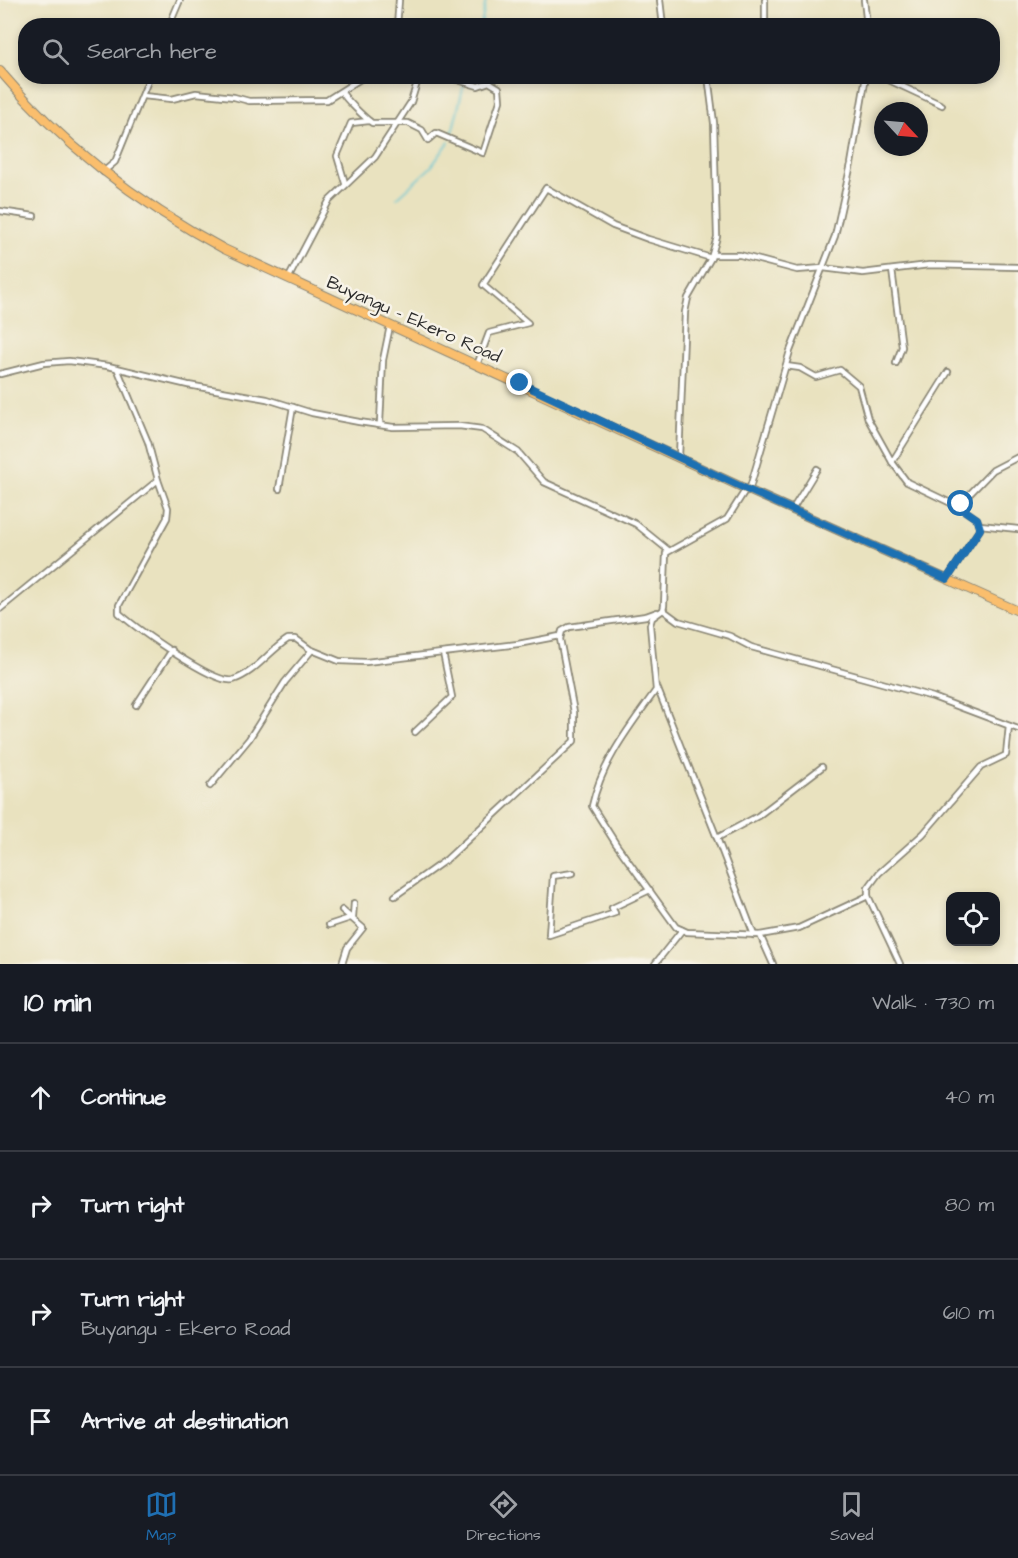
<!DOCTYPE html>
<meta charset="utf-8">
<style>
:root{--surface:#171b24;--page:#20242c;--text:#f1f3f6;--muted:#9ea1a6;--line:#363941;--accent:#1f6fb2}
body{margin:0;font-family:"Architects Daughter",sans-serif;background:var(--page);color:var(--text)}
.controls{position:absolute;right:18px;bottom:18px;display:grid;overflow:hidden;border-radius:12px;box-shadow:0 3px 9px #0003}
.controls button{width:54px;height:54px;display:grid;place-items:center;padding:0;border:0;border-bottom:2px solid var(--line);background:var(--surface);color:var(--text);font:30px sans-serif}
.compass{position:absolute;left:874px;top:102px;width:54px;height:54px;border-radius:50%;background:var(--surface);box-shadow:0 3px 9px #0003;rotate:116deg}
.stop{position:absolute;width:18px;height:18px;margin:-14px;border:4px solid #1f6fb2;border-radius:50%;background:#fff}
.stop.end{background:#1f6fb2;border-color:#fff;box-shadow:0 2px 6px #0008}
.list{margin:0;padding:0;list-style:none}
h2{display:flex;justify-content:space-between;align-items:center;height:78px;margin:0;padding:0 24px;font-size:26px}
h2 small{font-size:20px;font-weight:400;color:var(--muted)}
.list li{display:grid;grid-template-columns:39px 1fr auto;gap:18px;align-items:center;box-sizing:border-box;height:108px;padding:0 24px;border-top:2px solid var(--line)}
.list b{display:block;font-size:22px;white-space:nowrap}
.list p{margin:0;font-size:20px;white-space:nowrap;color:var(--muted)}
.list em{font-size:20px;font-style:normal;color:var(--muted)}
.icon{flex:none;width:33px;height:33px;fill:none;stroke:currentColor;stroke-width:2;stroke-linecap:round;stroke-linejoin:round}
.map{position:relative;flex:none;width:1018px;height:964px;overflow:hidden}
.search{position:absolute;background:var(--surface);box-shadow:0 3px 9px #0003;left:18px;right:18px;top:18px;height:66px;display:flex;align-items:center;gap:15px;box-sizing:border-box;padding:0 21px;border-radius:24px;color:var(--muted);font-size:22px}
.sheet{height:510px;background:var(--surface)}
nav{display:flex;justify-content:space-around;align-items:center;box-sizing:border-box;height:84px;border-top:2px solid var(--line);background:var(--surface);font-size:16px;color:var(--muted)}
nav a{display:grid;justify-items:center;gap:3px}
nav .on{color:var(--accent)}
.map>svg:first-child{display:block}
.lines{fill:none;stroke-linecap:round;stroke-linejoin:round}
.stream{stroke:#5ac4d6;stroke-width:1.5}
.minor-casing{stroke:#8a8675;stroke-width:8}
.primary-casing{stroke:#8a8675;stroke-width:10}
.minor{stroke:#fff;stroke-width:4.5}
.primary{stroke:#fabe6d;stroke-width:8}
.route{stroke:#1f6fb2;stroke-width:8}
.labels{text-anchor:middle;stroke-width:5;stroke-linejoin:round;paint-order:stroke}
.street-label{font-size:18px;fill:#2b2b2b;stroke:#f7f3e8}
</style>
<div class="map">
<svg width="1018" height="964" viewBox="0 0 1018 964">
<rect width="100%" height="100%" fill="#f7f3e8"/>
<filter id="ink" filterUnits="userSpaceOnUse"><feTurbulence type="fractalNoise" baseFrequency=".0167" numOctaves="2"/><feDisplacementMap in="SourceGraphic" scale="12" xChannelSelector="R" yChannelSelector="G"/><feConvolveMatrix kernelMatrix="1 2 1 2 8 2 1 2 1" color-interpolation-filters="sRGB"/></filter>
<filter id="wash" filterUnits="userSpaceOnUse"><feTurbulence type="fractalNoise" baseFrequency=".008" numOctaves="4" result="noise"/><feDisplacementMap in="SourceGraphic" scale="24" xChannelSelector="R" yChannelSelector="G"/><feGaussianBlur stdDeviation="1.35" result="paint"/><feColorMatrix in="noise" values="0 0 0 0 0 0 0 0 0 0 0 0 0 0 0 0 0 1.4 0 .05"/><feComposite in="paint" operator="in"/></filter>
<g filter="url(#wash)">
<rect width="100%" height="100%" fill="#e9e2bf"/>
<g class="lines">
<g class="stream">
<polyline points="481,26 486,0"/>
<polyline points="451,137 464,84"/>
<polyline points="397,198 431,167 449,142"/>
</g>
</g>
</g>
<g filter="url(#ink)">
<g class="lines">
<g class="minor-casing">
<g id="minor">
<polyline points="660,0 663,26"/>
<polyline points="864,0 867,26"/>
<polyline points="169,26 180,0"/>
<polyline points="397,26 399,0"/>
<polyline points="765,26 765,0"/>
<polyline points="880,76 942,105"/>
<path d="M342 92C345 99 365 118 372 123H408L422 130 428 140 436 133 483 153 500 101 499 88 489 82 478 86 444 76"/>
<polyline points="143,96 172,99 196,93 234,97 249,101 327,100 365,76"/>
<polyline points="103,172 115,162 150,76"/>
<polyline points="345,183 337,156 351,123 369,121"/>
<polyline points="0,211 34,216"/>
<polyline points="712,255 740,255 797,270 823,268 863,273 929,265 1018,267"/>
<polyline points="892,270 902,347 896,363"/>
<polyline points="288,279 329,201 375,157 411,102 419,76"/>
<polyline points="477,365 489,333 528,323 483,285 546,188 613,226 648,239 711,258"/>
<polyline points="786,366 800,368 816,377 840,370 859,386 868,419 892,462"/>
<polyline points="948,372 892,462 907,482 961,508"/>
<polyline points="0,374 44,363 69,361 108,366 188,385 267,399 312,413 359,422 393,427 459,426 482,429 518,452 544,482 636,524 668,550"/>
<polyline points="380,423 383,360 390,326"/>
<polyline points="679,457 685,312 688,298 711,258 717,237 714,123 708,76"/>
<path d="M158 480 168 508 167 518 119 605V613C135 627 214 685 233 680 255 673 269 651 288 639H296L311 650"/>
<polyline points="279,489 293,407"/>
<path d="M746 489 727 519 666 553 664 606 663 610 652 618 650 625 656 690C631 725 602 761 592 806L616 844 676 927 687 932 760 935 773 964"/>
<polyline points="749,491 790,351 835,236 851,164 866,76"/>
<polyline points="792,510 817,469"/>
<polyline points="980,525 1018,529"/>
<polyline points="947,579 980,529 977,519 961,508 962,502 993,470 1018,457"/>
<polyline points="0,609 158,480 148,442 117,368"/>
<polyline points="663,610 678,621 730,636 751,647 933,697 1018,729"/>
<polyline points="657,687 717,838"/>
<polyline points="136,705 172,650"/>
<polyline points="415,732 452,697 443,653"/>
<polyline points="210,786 249,739 285,682 312,650 339,661 366,662 518,644 560,636"/>
<polyline points="573,873 553,876 549,935 615,913 612,908 650,890"/>
<polyline points="395,896 447,859 574,741 574,712 560,639 562,631 569,627 646,616 657,612"/>
<polyline points="868,896 900,964"/>
<polyline points="342,910 363,928 347,948 342,964"/>
<polyline points="353,917 354,903"/>
<polyline points="329,925 353,917"/>
<polyline points="754,935 717,838 758,816 822,767"/>
<polyline points="760,935 799,928 868,896 868,888 879,873 923,834 981,767 1006,755 1009,726"/>
<polyline points="655,964 682,930"/>
</g>
</g>
<g class="primary-casing">
<path id="primary" d="M0 71C63 146 138 203 224 249L746 489 1018 611"/>
</g>
<use href="#minor" class="minor"/>
<use href="#primary" class="primary"/>
</g>
</g>
<g class="lines" filter="url(#ink)">
<polyline class="route" points="520,383 746,489 947,579 980,529 977,519 961,508 961,504"/>
</g>
<g class="labels">
<g class="street-label">
<text transform="translate(414 319) rotate(24)" y="6">Buyangu - Ekero Road</text>
</g>
</g>
</svg>
<div class="controls">
<button><svg class="icon" aria-label="locate" viewBox="0 0 24 24"><circle cx="12" cy="12" r="6"/><path d="M12 2v4M12 18v4M2 12h4M18 12h4"/></svg></button>
</div>
<svg class="compass" viewBox="-18 -18 36 36"><path d="M0-13l5 13h-10z" fill="#e53935"/><path d="M0 13l5-13h-10z" fill="#9ea1a6"/></svg>
<div class="stop" style="left:961px;top:504px"></div>
<div class="stop end" style="left:520px;top:383px"></div>
<div class="search"><svg class="icon" aria-label="search" viewBox="0 0 24 24"><circle cx="10" cy="10" r="6"/><path d="M15 15l6 6"/></svg>Search here</div>
</div>
<section class="sheet">
<h2>10 min<small>Walk · 730 m</small></h2>
<ul class="list">
<li><svg class="icon" aria-label="ahead" viewBox="0 0 24 24"><path d="M12 20V5M6 11l6-6 6 6"/></svg><div><b>Continue</b></div><em>40 m</em></li>
<li><svg class="icon" aria-label="right" viewBox="0 0 24 24"><path d="M7 20v-9h11M14 6l5 5-5 5"/></svg><div><b>Turn right</b></div><em>80 m</em></li>
<li><svg class="icon" aria-label="right" viewBox="0 0 24 24"><path d="M7 20v-9h11M14 6l5 5-5 5"/></svg><div><b>Turn right</b><p>Buyangu - Ekero Road</p></div><em>610 m</em></li>
<li><svg class="icon" aria-label="arrive" viewBox="0 0 24 24"><path d="M6 21V4h12l-3 4 3 4H6"/></svg><div><b>Arrive at destination</b></div></li>
</ul>
</section>
<nav>
<a class="on"><svg class="icon" aria-label="map" viewBox="0 0 24 24"><path d="M3 6l6-2 6 2 6-2v14l-6 2-6-2-6 2zM9 4v14M15 6v14"/></svg>Map</a>
<a><svg class="icon" aria-label="directions" viewBox="0 0 24 24"><path d="M12 3l9 9-9 9-9-9zM9 14v-3h6M13 9l2 2-2 2"/></svg>Directions</a>
<a><svg class="icon" aria-label="saved" viewBox="0 0 24 24"><path d="M7 4h10v16l-5-4-5 4z"/></svg>Saved</a>
</nav>
